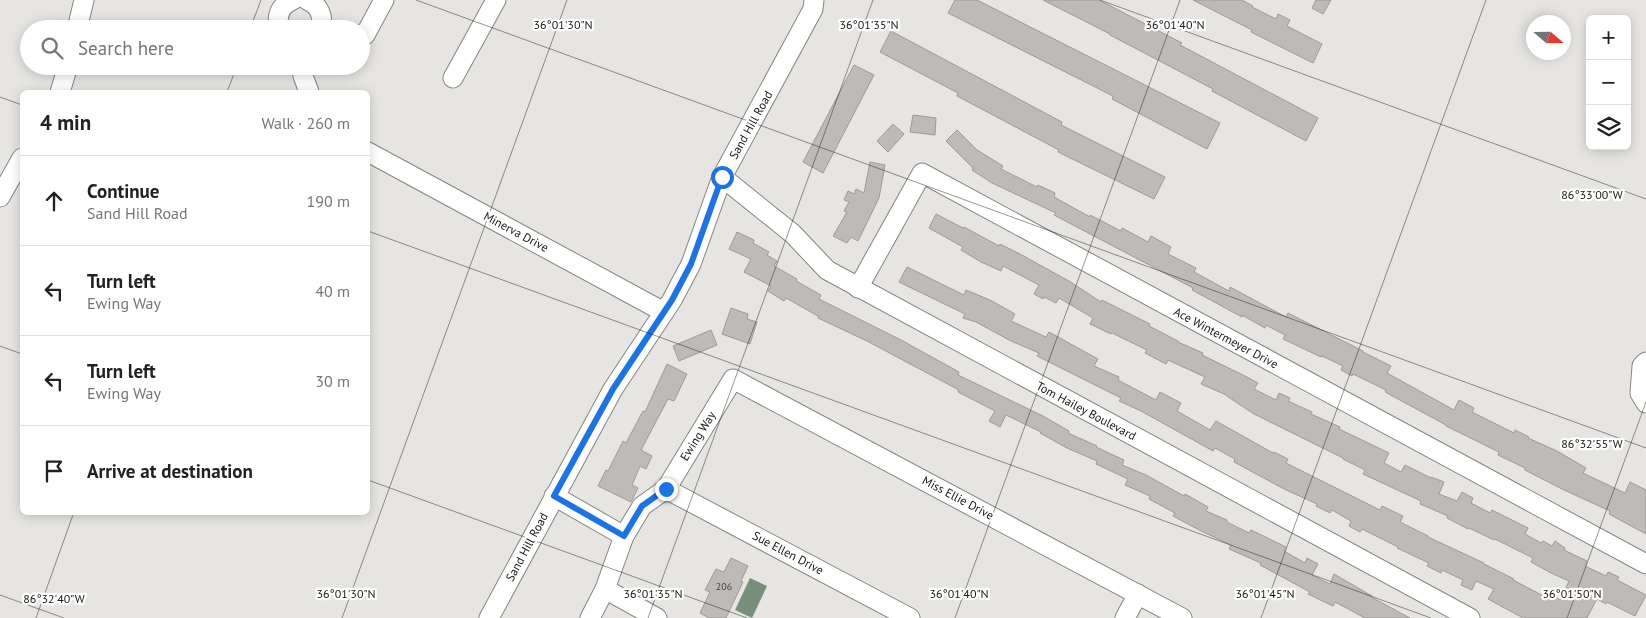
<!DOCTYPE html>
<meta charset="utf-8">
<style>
:root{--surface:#fff;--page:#f6f6f6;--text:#202124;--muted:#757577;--line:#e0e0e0}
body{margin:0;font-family:"PT Sans",sans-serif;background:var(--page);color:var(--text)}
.controls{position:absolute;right:15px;top:15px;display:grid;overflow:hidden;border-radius:8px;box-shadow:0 2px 12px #0003}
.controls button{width:45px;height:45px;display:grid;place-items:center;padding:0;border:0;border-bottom:1px solid var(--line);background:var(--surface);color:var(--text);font:25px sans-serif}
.compass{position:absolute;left:1526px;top:15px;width:45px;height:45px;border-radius:50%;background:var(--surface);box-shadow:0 2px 12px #0003;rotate:110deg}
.stop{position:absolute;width:15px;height:15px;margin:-11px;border:4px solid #1a73e8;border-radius:50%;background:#fff}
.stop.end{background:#1a73e8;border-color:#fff;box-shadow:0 1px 5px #0008}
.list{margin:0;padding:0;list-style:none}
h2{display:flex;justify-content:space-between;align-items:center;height:65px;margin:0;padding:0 20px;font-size:21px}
h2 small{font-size:16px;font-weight:400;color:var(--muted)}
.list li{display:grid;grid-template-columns:32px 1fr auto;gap:15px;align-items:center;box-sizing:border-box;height:90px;padding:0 20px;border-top:1px solid var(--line)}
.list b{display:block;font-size:19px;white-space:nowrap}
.list p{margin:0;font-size:16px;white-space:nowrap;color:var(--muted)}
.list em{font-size:16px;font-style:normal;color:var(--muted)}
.icon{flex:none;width:28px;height:28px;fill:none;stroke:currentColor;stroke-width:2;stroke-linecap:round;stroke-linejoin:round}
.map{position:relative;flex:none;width:1646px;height:618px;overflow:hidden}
.search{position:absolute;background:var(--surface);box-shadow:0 2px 12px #0003;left:20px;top:20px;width:350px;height:55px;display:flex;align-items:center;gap:12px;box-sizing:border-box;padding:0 18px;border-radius:28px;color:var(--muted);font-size:19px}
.panel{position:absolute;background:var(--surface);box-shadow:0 2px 12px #0003;left:20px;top:90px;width:350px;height:425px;border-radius:8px}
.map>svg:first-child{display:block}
.water{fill:#78907b}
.building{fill:#bebab8;stroke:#9d9a97}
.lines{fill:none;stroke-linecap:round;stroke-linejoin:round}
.minor-casing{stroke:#858480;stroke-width:21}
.minor{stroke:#fff;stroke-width:19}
.route{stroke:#1a73e8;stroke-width:6}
.ticks{fill:none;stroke:#171615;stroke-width:1;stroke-opacity:0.45}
.labels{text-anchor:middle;stroke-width:4.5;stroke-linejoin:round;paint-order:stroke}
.number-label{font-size:10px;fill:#413f3e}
.street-label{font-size:12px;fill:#171615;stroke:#fff}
.ticks-label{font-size:12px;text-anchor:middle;fill:#171615;stroke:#fff;stroke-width:4.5;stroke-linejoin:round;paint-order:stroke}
</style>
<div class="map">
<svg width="1646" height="618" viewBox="0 0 1646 618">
<rect width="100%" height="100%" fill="#e7e5e1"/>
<polygon class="water" points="750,578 767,586 752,618 735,610"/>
<g class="building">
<polygon points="955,0 977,0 1220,123 1207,149 1112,99 1113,96 948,13"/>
<polygon points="1043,0 1099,0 1182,43 1180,45 1318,118 1306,141 1212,91 1213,89 1110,35 1110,34"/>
<polygon points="1193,0 1242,0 1253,6 1252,7 1276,19 1278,14 1290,20 1287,26 1322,44 1313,63 1251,32 1252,30"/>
<polygon points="1316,0 1331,0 1323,14 1312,8"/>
<polygon points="891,31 1062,122 1061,125 1165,177 1154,199 1058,152 1059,150 957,96 958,93 880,52"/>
<polygon points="854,65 874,75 823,173 803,162"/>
<polygon points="913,115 936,118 935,135 910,132"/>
<polygon points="893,124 904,134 888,152 877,141"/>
<polygon points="957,130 977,150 1003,166 1001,169 1037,187 1038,185 1055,193 1054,197 1090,217 1090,215 1121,231 1122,228 1148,242 1151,236 1171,247 1168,254 1196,268 1194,272 1229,291 1230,287 1286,317 1288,313 1363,351 1363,352 1391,366 1387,373 1454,410 1459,400 1474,408 1472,412 1514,433 1515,430 1529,437 1528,438 1557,451 1586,468 1583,473 1625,493 1630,482 1646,490 1646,534 1609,514 1610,511 1564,490 1525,470 1525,468 1498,455 1499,452 1446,426 1446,425 1385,392 1386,390 1353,374 1352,376 1341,370 1343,366 1322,356 1321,357 1283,339 1285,335 1266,325 1265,328 1242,315 1242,317 1192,290 1193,288 1054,215 1056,213 992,183 972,170 973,168 946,141"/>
<polygon points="870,162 885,165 879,198 858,241 851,237 847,243 833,236 847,212 844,211 849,202 844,200 848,191 854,194 856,189 864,193"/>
<polygon points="936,214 963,228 964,227 999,246 1000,244 1020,254 1069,281 1101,302 1102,300 1150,324 1149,326 1178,341 1178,342 1203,353 1202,355 1245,376 1258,383 1254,389 1276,400 1279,393 1290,398 1288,401 1312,412 1311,414 1340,427 1339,429 1389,453 1384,463 1401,472 1405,465 1431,478 1431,477 1444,482 1439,494 1457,501 1462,492 1473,498 1471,503 1490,513 1492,510 1528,528 1525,534 1541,543 1543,541 1552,546 1555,541 1565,548 1564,550 1587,561 1585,566 1606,576 1608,572 1619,577 1617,580 1646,595 1635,616 1607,602 1606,604 1597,599 1587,618 1523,618 1488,599 1494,589 1476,581 1472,590 1461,585 1463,580 1442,570 1441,573 1427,566 1429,563 1397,548 1398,547 1362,529 1360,532 1349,526 1351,521 1332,510 1330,513 1316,506 1317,504 1284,489 1234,462 1235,459 1215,448 1213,451 1141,411 1119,401 1121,398 1037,356 1039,353 1011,341 976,322 963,318 965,314 899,282 907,267 964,295 966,290 990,300 1015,314 1011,321 1046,337 1049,332 1098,359 1094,366 1119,377 1118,380 1156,400 1160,392 1181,403 1177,411 1210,430 1216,421 1273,453 1274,452 1288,459 1286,463 1380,510 1382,506 1403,516 1400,522 1428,536 1428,537 1484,563 1484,564 1514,579 1513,580 1553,601 1555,597 1560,600 1569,581 1551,573 1531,562 1533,558 1495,539 1494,540 1469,528 1468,529 1447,518 1448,516 1420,504 1421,501 1363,474 1365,470 1343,459 1343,458 1254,414 1224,394 1201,384 1205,377 1168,360 1166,364 1145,353 1147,350 1112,333 1111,334 1090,324 1093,318 1059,298 1056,303 1044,297 1043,299 1034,294 1039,285 1003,266 1001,271 981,262 961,250 963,247 929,228"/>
<polygon points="737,232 754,240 753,243 769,252 767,255 777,261 774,266 797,279 796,281 821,295 819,299 901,340 959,372 958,375 1043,416 1069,431 1068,433 1097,446 1096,447 1124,460 1122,465 1146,475 1184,496 1185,494 1208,507 1206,511 1227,520 1227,522 1249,533 1251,530 1286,547 1284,551 1305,563 1307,558 1318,564 1312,575 1330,584 1334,574 1372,596 1371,597 1410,618 1365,618 1335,602 1333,606 1308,594 1310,592 1260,565 1261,563 1229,549 1231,545 1201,531 1173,516 1175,513 1149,499 1150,496 1125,485 1128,479 1096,464 1097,461 1067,448 1040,433 1041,432 1006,415 1000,427 989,421 995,411 958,392 959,390 867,341 818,318 818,316 786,298 784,301 768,291 771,286 744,272 751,259 729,249"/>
<polygon points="731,308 748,314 747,319 757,322 750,344 722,334"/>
<polygon points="711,330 717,345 679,361 673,346"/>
<polygon points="667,364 687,374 674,401 668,399 641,450 652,456 646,469 640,466 632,485 638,488 631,502 598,486 606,470 608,471 623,441 626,443 643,411 645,412"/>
<polygon points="731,558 748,566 741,581 743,582 726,618 709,618 700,613 710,592 705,590 716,569 724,572"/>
</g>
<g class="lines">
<g class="minor-casing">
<g id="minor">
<path d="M307 0C319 5 324 16 321 29"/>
<polyline points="77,29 84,0"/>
<path d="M279 29C276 16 280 5 293 0"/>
<polyline points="361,34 365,35 384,0"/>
<polyline points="302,66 303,76 309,92"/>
<polyline points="453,78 496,0"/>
<polyline points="60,92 68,66"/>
<polyline points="368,152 664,312"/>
<polyline points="722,177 793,234 827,270 1470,618"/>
<polyline points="0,197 22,158"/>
<polyline points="858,288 922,173 1646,564"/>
<polyline points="1646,362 1642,366 1640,393 1646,403"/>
<polyline points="666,489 910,618"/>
<polyline points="554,496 624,536"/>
<polyline points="605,589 657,618"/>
<polyline points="489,618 613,389 672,300 691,264 722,177 813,9 814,0"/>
<polyline points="590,618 605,589 624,536 642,506 666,489 733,379 1182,618"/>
<polyline points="1125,618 1138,594"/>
</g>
</g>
<use href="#minor" class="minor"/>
</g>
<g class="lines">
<polyline class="route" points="666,489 642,506 624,536 554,496 613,389 672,300 691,264 722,177"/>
</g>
<path class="ticks" d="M416 0 1646 448M1100 0 1646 199M250 29 261 0M227 92 237 66M0 97 22 105M368 231 1431 618M0 346 22 354M368 480 747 618M0 595 64 618M36 618 74 512M342 618 567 0M648 618 873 0M955 618 1180 0M1261 618 1486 0M1567 618 1646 402"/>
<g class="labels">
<g class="number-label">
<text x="724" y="590">206</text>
</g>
<g class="street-label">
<text transform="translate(751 125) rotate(-61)" y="4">Sand Hill Road</text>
<text transform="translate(516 232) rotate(28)" y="4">Minerva Drive</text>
<text transform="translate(1226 338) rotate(28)" y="4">Ace Wintermeyer Drive</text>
<text transform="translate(1086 411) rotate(28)" y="4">Tom Hailey Boulevard</text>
<text transform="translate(698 436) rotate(-58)" y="4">Ewing Way</text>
<text transform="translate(958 498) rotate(28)" y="4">Miss Ellie Drive</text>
<text transform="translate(527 547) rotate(-62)" y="4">Sand Hill Road</text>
<text transform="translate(788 553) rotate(28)" y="4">Sue Ellen Drive</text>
</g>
</g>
<g class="ticks-label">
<text x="563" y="29">36°01'30"N</text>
<text x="869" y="29">36°01'35"N</text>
<text x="1175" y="29">36°01'40"N</text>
<text x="1592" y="199">86°33'00"W</text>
<text x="1592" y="448">86°32'55"W</text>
<text x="346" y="598">36°01'30"N</text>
<text x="653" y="598">36°01'35"N</text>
<text x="959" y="598">36°01'40"N</text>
<text x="1265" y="598">36°01'45"N</text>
<text x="1572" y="598">36°01'50"N</text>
<text x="54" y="603">86°32'40"W</text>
</g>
</svg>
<div class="controls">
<button>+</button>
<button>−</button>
<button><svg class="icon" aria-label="layers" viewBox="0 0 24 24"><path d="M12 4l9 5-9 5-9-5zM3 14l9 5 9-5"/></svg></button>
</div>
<svg class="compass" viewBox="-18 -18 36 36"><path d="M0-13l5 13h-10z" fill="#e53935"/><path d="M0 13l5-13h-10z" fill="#757577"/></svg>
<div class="stop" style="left:722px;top:177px"></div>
<div class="stop end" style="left:666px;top:489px"></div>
<div class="search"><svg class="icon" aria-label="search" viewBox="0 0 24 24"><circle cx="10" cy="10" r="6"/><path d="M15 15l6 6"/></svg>Search here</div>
<section class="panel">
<h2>4 min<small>Walk · 260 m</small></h2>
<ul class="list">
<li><svg class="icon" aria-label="ahead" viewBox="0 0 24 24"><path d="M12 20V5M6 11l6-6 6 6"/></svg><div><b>Continue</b><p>Sand Hill Road</p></div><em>190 m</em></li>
<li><svg class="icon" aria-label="left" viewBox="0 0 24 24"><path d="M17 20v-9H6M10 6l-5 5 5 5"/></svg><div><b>Turn left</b><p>Ewing Way</p></div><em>40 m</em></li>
<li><svg class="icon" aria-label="left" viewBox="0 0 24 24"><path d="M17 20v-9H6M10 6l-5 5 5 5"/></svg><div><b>Turn left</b><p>Ewing Way</p></div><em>30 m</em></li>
<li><svg class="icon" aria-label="arrive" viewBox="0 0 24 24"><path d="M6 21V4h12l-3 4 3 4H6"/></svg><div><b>Arrive at destination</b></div></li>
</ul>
</section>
</div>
